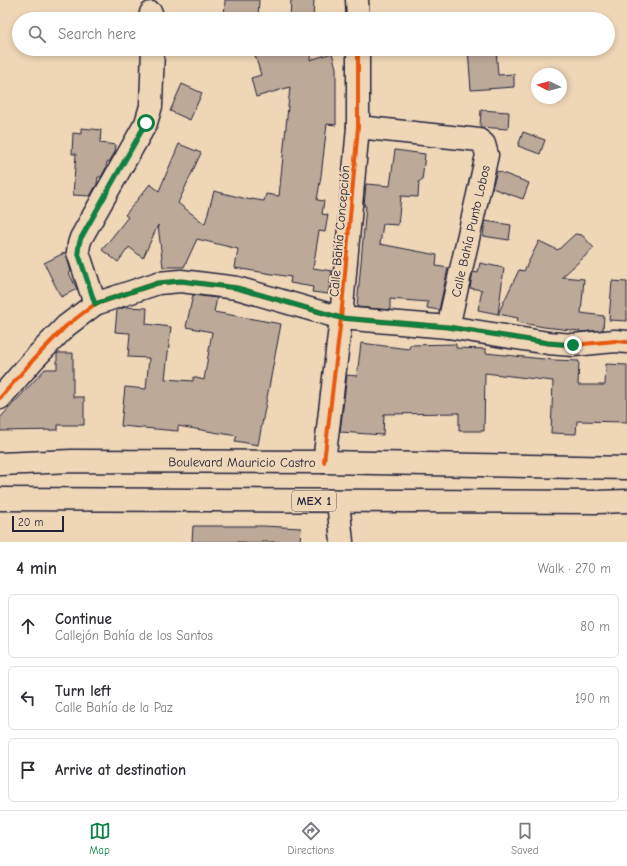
<!DOCTYPE html>
<meta charset="utf-8">
<style>
:root{--surface:#fff;--page:#f7f7f7;--text:#2b2b33;--muted:#7c7c81;--line:#e1e1e2;--accent:#0b8043}
body{margin:0;font-family:"Comic Neue",sans-serif;background:var(--page);color:var(--text)}
.compass{position:absolute;left:531px;top:68px;width:36px;height:36px;border-radius:50%;background:var(--surface);box-shadow:0 2px 6px #0003;rotate:275deg}
.scale{position:absolute;left:12px;bottom:10px;width:52px;box-sizing:border-box;padding-left:4px;border:2px solid #22223b;border-top:0;font-size:11px;line-height:14px;white-space:nowrap;color:#22223b;-webkit-text-stroke:3px #efd6b7;paint-order:stroke}
.stop{position:absolute;width:12px;height:12px;margin:-9px;border:3px solid #0b8043;border-radius:50%;background:#fff}
.stop.end{background:#0b8043;border-color:#fff;box-shadow:0 1px 4px #0008}
.list{margin:0;padding:0;list-style:none}
h2{display:flex;justify-content:space-between;align-items:center;height:52px;margin:0;padding:0 16px;font-size:17px}
h2 small{font-size:13px;font-weight:400;color:var(--muted)}
.list li{display:grid;grid-template-columns:26px 1fr auto;gap:12px;align-items:center;box-sizing:border-box;height:64px;margin:0 8px 8px;padding:0 8px;border:1px solid var(--line);border-radius:6px}
.list b{display:block;font-size:15px;white-space:nowrap}
.list p{margin:0;font-size:13px;white-space:nowrap;color:var(--muted)}
.list em{font-size:13px;font-style:normal;color:var(--muted)}
.icon{flex:none;width:22px;height:22px;fill:none;stroke:currentColor;stroke-width:2;stroke-linecap:round;stroke-linejoin:round}
.map{position:relative;flex:none;width:627px;height:542px;overflow:hidden}
.search{position:absolute;background:var(--surface);box-shadow:0 2px 6px #0003;left:12px;right:12px;top:12px;height:44px;display:flex;align-items:center;gap:10px;box-sizing:border-box;padding:0 14px;border-radius:22px;color:var(--muted);font-size:15px}
.sheet{height:268px;background:var(--surface)}
nav{display:flex;justify-content:space-around;align-items:center;box-sizing:border-box;height:56px;border-top:1px solid var(--line);background:var(--surface);font-size:11px;color:var(--muted)}
nav a{display:grid;justify-items:center;gap:2px}
nav .on{color:var(--accent)}
.map>svg:first-child{display:block}
.building{fill:#bca998;stroke:#22223b}
.lines{fill:none;stroke-linecap:round;stroke-linejoin:round}
.minor-casing{stroke:#22223b;stroke-width:25}
.major-casing{stroke:#22223b;stroke-width:25}
.minor{stroke:#efd6b7;stroke-width:22}
.major{stroke:#efd6b7;stroke-width:22}
.cycleway-casing{stroke:#efd6b7;stroke-width:6}
.cycleway{stroke:#e8590c;stroke-width:4}
.route{stroke:#0b8043;stroke-width:5}
.labels{text-anchor:middle;stroke-width:4;stroke-linejoin:round;paint-order:stroke}
.shield{fill:#efd6b7;stroke:#605860;stroke-width:1}
.shield-label{font-size:12px;font-weight:bold;fill:#22223b}
.street-label{font-size:13px;fill:#22223b;stroke:#efd6b7}
</style>
<div class="map">
<svg width="627" height="542" viewBox="0 0 627 542">
<rect width="100%" height="100%" fill="#efd6b7"/>
<filter id="ink" filterUnits="userSpaceOnUse"><feTurbulence type="fractalNoise" baseFrequency=".025" numOctaves="2"/><feDisplacementMap in="SourceGraphic" scale="8" xChannelSelector="R" yChannelSelector="G"/><feConvolveMatrix kernelMatrix="1 2 1 2 8 2 1 2 1" color-interpolation-filters="sRGB"/></filter>
<g filter="url(#ink)">
<g class="building">
<polygon points="225,0 259,0 258,19 245,19 244,17 243,19 224,19"/>
<polygon points="291,0 314,0 313,19 290,19"/>
<polygon points="277,49 311,49 310,60 332,53 336,68 336,125 327,124 321,176 317,200 324,201 322,214 328,215 325,232 319,231 313,268 332,271 328,294 312,292 313,287 290,283 291,277 235,268 238,249 197,239 184,267 163,267 158,225 143,258 129,247 118,262 102,250 128,217 125,215 150,184 159,191 179,144 201,153 178,203 205,224 214,191 251,200 251,199 264,201 266,194 279,196 290,87 256,97 251,78 261,75 255,55"/>
<polygon points="468,49 496,49 498,75 514,74 514,87 471,90"/>
<polygon points="182,84 202,93 190,120 170,111"/>
<polygon points="481,110 509,112 508,129 480,127"/>
<polygon points="81,128 101,130 100,143 116,145 115,152 109,162 107,162 106,168 101,177 98,177 97,184 90,196 73,195 76,154 72,154 73,133 81,134"/>
<polygon points="523,132 545,140 540,154 518,146"/>
<polygon points="395,150 425,154 422,181 419,181 418,197 401,196 398,225 383,224 380,244 437,255 436,266 448,268 439,310 427,308 428,302 390,299 390,310 357,307 366,206 364,206 366,184 390,186"/>
<polygon points="497,171 529,183 523,199 492,188"/>
<polygon points="485,221 511,225 509,240 483,236"/>
<polygon points="575,234 582,235 594,248 562,277 584,279 581,313 604,316 603,330 580,332 580,331 544,327 517,322 518,318 498,314 519,270 524,271 539,241 558,250"/>
<polygon points="66,252 71,272 69,273 77,289 61,297 44,263"/>
<polygon points="480,263 504,268 498,314 478,310 482,290 470,288 473,272 478,273"/>
<polygon points="612,281 627,282 627,321 609,320"/>
<polygon points="193,295 217,298 214,312 281,324 258,445 235,441 237,436 178,426 178,431 121,426 125,387 146,389 149,358 128,357 130,333 115,332 117,310 126,307 147,308 146,324 171,327 165,379 193,381 193,377 204,380 212,332 186,327"/>
<polygon points="361,343 409,349 410,345 456,344 456,348 486,349 486,353 553,360 579,361 578,385 605,385 606,364 627,365 627,422 577,421 576,434 551,433 553,381 485,373 484,431 459,431 459,413 384,414 383,435 340,432 347,375 357,376"/>
<polygon points="57,353 73,353 73,397 84,397 84,425 58,425 58,430 0,431 0,418 45,369 57,369"/>
<polygon points="193,526 263,526 301,528 300,542 192,542"/>
</g>
<g class="lines">
<g class="minor-casing">
<g id="minor">
<polyline points="357,0 358,19"/>
<polyline points="151,13 152,19"/>
<polyline points="358,127 479,140 484,144 487,155 448,327"/>
<polyline points="95,304 78,252 79,244 81,238 146,123 151,106 153,49"/>
<polyline points="0,398 33,360 66,326 95,304 158,283 181,281 237,288 341,318 448,327 548,343 573,345 615,341 627,342"/>
<polyline points="324,462 341,318 358,127 358,49"/>
<polyline points="338,501 342,542"/>
</g>
</g>
<g class="major-casing">
<g id="major">
<path id="s1" d="M0 464 72 461 324 462 627 468"/>
<polyline points="0,499 597,502 627,501"/>
</g>
</g>
<use href="#minor" class="minor"/>
<use href="#major" class="major"/>
<g class="cycleway-casing">
<g id="cycleway">
<polyline points="0,398 33,360 66,326 95,304 158,283 181,281 237,288 341,318 448,327 548,343 573,345 615,341 627,342"/>
<polyline points="324,462 341,318 358,127 358,49"/>
</g>
</g>
<use href="#cycleway" class="cycleway"/>
</g>
</g>
<g class="lines" filter="url(#ink)">
<polyline class="route" points="146,123 81,238 79,244 78,252 95,304 158,283 181,281 237,288 341,318 448,327 548,343 573,345"/>
</g>
<g class="labels">
<rect class="shield" x="292" y="491" width="44" height="20" rx="3"/>
<g class="shield-label">
<text x="314" y="505">MEX 1</text>
</g>
<g class="street-label">
<text transform="translate(339 231) rotate(-85)" y="5">Calle Bahía Concepción</text>
<text transform="translate(470 231) rotate(-77)" y="5">Calle Bahía Punto Lobos</text>
<text dy="5" stroke="none"><textPath href="#s1" startOffset="242">Boulevard Mauricio Castro</textPath></text>
</g>
</g>
</svg>
<svg class="compass" viewBox="-18 -18 36 36"><path d="M0-13l5 13h-10z" fill="#e53935"/><path d="M0 13l5-13h-10z" fill="#7c7c81"/></svg>
<div class="scale">20 m</div>
<div class="stop" style="left:146px;top:123px"></div>
<div class="stop end" style="left:573px;top:345px"></div>
<div class="search"><svg class="icon" aria-label="search" viewBox="0 0 24 24"><circle cx="10" cy="10" r="6"/><path d="M15 15l6 6"/></svg>Search here</div>
</div>
<section class="sheet">
<h2>4 min<small>Walk · 270 m</small></h2>
<ul class="list">
<li><svg class="icon" aria-label="ahead" viewBox="0 0 24 24"><path d="M12 20V5M6 11l6-6 6 6"/></svg><div><b>Continue</b><p>Callejón Bahía de los Santos</p></div><em>80 m</em></li>
<li><svg class="icon" aria-label="left" viewBox="0 0 24 24"><path d="M17 20v-9H6M10 6l-5 5 5 5"/></svg><div><b>Turn left</b><p>Calle Bahía de la Paz</p></div><em>190 m</em></li>
<li><svg class="icon" aria-label="arrive" viewBox="0 0 24 24"><path d="M6 21V4h12l-3 4 3 4H6"/></svg><div><b>Arrive at destination</b></div></li>
</ul>
</section>
<nav>
<a class="on"><svg class="icon" aria-label="map" viewBox="0 0 24 24"><path d="M3 6l6-2 6 2 6-2v14l-6 2-6-2-6 2zM9 4v14M15 6v14"/></svg>Map</a>
<a><svg class="icon" aria-label="directions" viewBox="0 0 24 24"><path d="M12 3l9 9-9 9-9-9zM9 14v-3h6M13 9l2 2-2 2"/></svg>Directions</a>
<a><svg class="icon" aria-label="saved" viewBox="0 0 24 24"><path d="M7 4h10v16l-5-4-5 4z"/></svg>Saved</a>
</nav>
